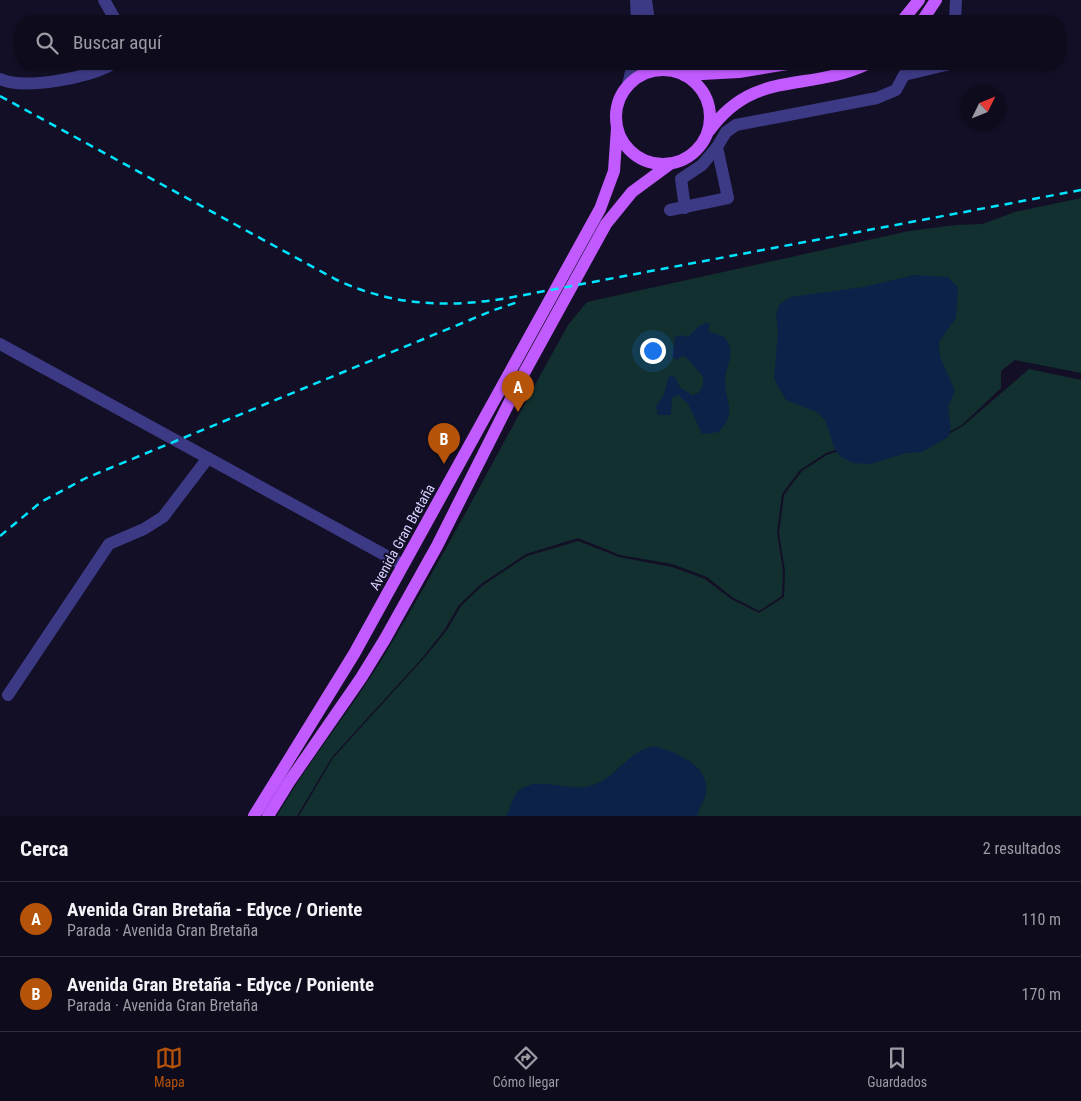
<!DOCTYPE html>
<html lang="es">
<meta charset="utf-8">
<style>
:root{--surface:#0e0b1c;--page:#1c1929;--text:#f1f3f6;--muted:#9b9ba3;--line:#2e2b3b;--accent:#b45309}
body{margin:0;font-family:"Roboto Condensed",sans-serif;background:var(--page);color:var(--text)}
.compass{position:absolute;left:961px;top:85px;width:45px;height:45px;border-radius:50%;background:var(--surface);box-shadow:0 1px 4px #0004;rotate:47deg}
.you{position:absolute;left:652px;top:350px;width:18px;height:18px;margin:-12px;border:4px solid #fff;border-radius:50%;background:#1a73e8;box-shadow:0 0 0 8px #1a73e833}
.badge{display:grid;place-items:center;width:32px;height:32px;border-radius:50%;background:var(--accent);color:#fff;font-size:16px;font-weight:700}
.pin{position:absolute;translate:-50% -41px;filter:drop-shadow(0 1px 2px #0008)}
.pin::after{content:'';position:absolute;top:26px;width:18px;height:15px;background:inherit;clip-path:polygon(0 0,100% 0,50% 100%)}
.list{margin:0;padding:0;list-style:none}
h2{display:flex;justify-content:space-between;align-items:center;height:65px;margin:0;padding:0 20px;font-size:21px}
h2 small{font-size:16px;font-weight:400;color:var(--muted)}
.list li{display:grid;grid-template-columns:32px 1fr auto;gap:15px;align-items:center;box-sizing:border-box;height:75px;padding:0 20px;border-top:1px solid var(--line)}
.list b{display:block;font-size:19px;white-space:nowrap}
.list p{margin:0;font-size:16px;white-space:nowrap;color:var(--muted)}
.list em{font-size:16px;font-style:normal;color:var(--muted)}
.icon{flex:none;width:28px;height:28px;fill:none;stroke:currentColor;stroke-width:2;stroke-linecap:round;stroke-linejoin:round}
.map{position:relative;flex:none;width:1081px;height:816px;overflow:hidden}
.search{position:absolute;background:var(--surface);box-shadow:0 1px 4px #0004;left:15px;right:15px;top:15px;height:55px;display:flex;align-items:center;gap:12px;box-sizing:border-box;padding:0 18px;border-radius:20px;color:var(--muted);font-size:19px}
.sheet{height:215px;background:var(--surface)}
nav{display:flex;justify-content:space-around;align-items:center;box-sizing:border-box;height:70px;border-top:1px solid var(--line);background:var(--surface);font-size:14px;color:var(--muted)}
nav a{display:grid;justify-items:center;gap:2px}
nav .on{color:var(--accent)}
.map>svg:first-child{display:block}
.green{fill:#12302f}
.water{fill:#0c2248}
.lines{fill:none;stroke-linecap:round;stroke-linejoin:round}
.minor{stroke:#3d3a85;stroke-width:12}
.major{stroke:#c25bff;stroke-width:12}
.rail{stroke:#00e5ff;stroke-width:2.5;stroke-dasharray:8 6;stroke-linecap:butt}
.labels{text-anchor:middle;stroke-width:4;stroke-linejoin:round;paint-order:stroke}
.street-label{font-size:14px;fill:#d9d4ff;stroke:#130f26}
</style>
<div class="map">
<svg width="1081" height="816" viewBox="0 0 1081 816">
<rect width="100%" height="100%" fill="#130f26"/>
<g class="green">
<path d="M1081 198V373L1015 360 1001 371V388L962 425 926 444 851 445 826 453 800 470 782 494 777 533 783 571 782 596 759 611 732 597 707 577 672 564 620 555 578 538 526 554 481 584 459 605 445 629 424 656 332 757 297 816H277C308 761 349 713 382 659 448 550 506 436 568 325L587 302 909 231 956 225 982 224 1015 212Z"/>
<polygon points="1029,369 1081,380 1081,816 299,816 333,758 425,657 447,630 461,606 482,586 527,556 578,541 619,557 672,567 705,579 731,599 759,613 784,597 785,571 779,533 784,495 802,471 827,455 851,447 927,446 963,426"/>
</g>
<g class="water">
<polygon points="914,275 948,277 958,288 956,318 939,342 940,356 955,391 948,407 951,428 948,437 922,452 906,453 870,464 853,463 841,457 835,449 825,420 817,412 786,400 774,379 778,332 776,315 779,305 790,297 864,287"/>
<path d="M706 323 710 324 708 331 724 337C738 352 725 365 725 381 725 403 738 412 719 432L702 434 688 404 678 395 672 398 671 415H658L656 407 664 394 669 375 675 377 680 387 692 395 698 393 703 386V377L686 357 682 356 677 360 672 357 675 337 681 335 688 337 700 325Z"/>
<path d="M655 746C676 753 710 764 706 794 704 801 699 809 697 816H506C511 807 512 795 521 789 540 776 569 792 590 786 616 779 628 750 655 746Z"/>
</g>
<g class="lines">
<g class="minor">
<polyline points="104,0 116,21"/>
<polyline points="636,0 637,21"/>
<polyline points="646,0 649,21"/>
<polyline points="955,21 956,0"/>
<polyline points="219,64 224,64"/>
<polyline points="670,64 678,72"/>
<path d="M0 79C23 90 91 78 112 64"/>
<polyline points="628,85 633,64"/>
<polyline points="685,208 681,179 702,165 717,147"/>
<polyline points="670,210 728,198 717,147 726,132 736,125 877,98 896,90 904,75 950,64"/>
<polyline points="0,344 403,565"/>
<polyline points="8,695 109,544 144,529 163,517 208,458"/>
</g>
<g class="major">
<polyline points="902,21 919,0"/>
<polyline points="922,21 936,0"/>
<circle cx="663" cy="117" r="47"/>
<polyline points="684,75 739,72 787,64"/>
<path d="M709 131C755 68 806 93 867 64"/>
<polyline points="254,816 354,654 600,209 614,171 617,128"/>
<polyline points="268,816 289,782 361,678 385,639 437,546 524,373 606,224 632,192 670,164"/>
</g>
<g class="rail">
<path d="M0 96 335 279C391 306 448 308 508 298L1081 190"/>
<polyline points="0,536 41,502 86,478 494,310 518,302"/>
</g>
</g>
<g class="labels">
<g class="street-label">
<text transform="translate(402 537) rotate(-61)" y="5">Avenida Gran Bretaña</text>
</g>
</g>
</svg>
<svg class="compass" viewBox="-18 -18 36 36"><path d="M0-13l5 13h-10z" fill="#e53935"/><path d="M0 13l5-13h-10z" fill="#9b9ba3"/></svg>
<div class="you"></div>
<div class="pin badge" style="left:518px;top:412px">A</div>
<div class="pin badge" style="left:444px;top:464px">B</div>
<div class="search"><svg class="icon" aria-label="search" viewBox="0 0 24 24"><circle cx="10" cy="10" r="6"/><path d="M15 15l6 6"/></svg>Buscar aquí</div>
</div>
<section class="sheet">
<h2>Cerca<small>2 resultados</small></h2>
<ul class="list">
<li><span class="badge">A</span><div><b>Avenida Gran Bretaña - Edyce / Oriente</b><p>Parada · Avenida Gran Bretaña</p></div><em>110 m</em></li>
<li><span class="badge">B</span><div><b>Avenida Gran Bretaña - Edyce / Poniente</b><p>Parada · Avenida Gran Bretaña</p></div><em>170 m</em></li>
</ul>
</section>
<nav>
<a class="on"><svg class="icon" aria-label="map" viewBox="0 0 24 24"><path d="M3 6l6-2 6 2 6-2v14l-6 2-6-2-6 2zM9 4v14M15 6v14"/></svg>Mapa</a>
<a><svg class="icon" aria-label="directions" viewBox="0 0 24 24"><path d="M12 3l9 9-9 9-9-9zM9 14v-3h6M13 9l2 2-2 2"/></svg>Cómo llegar</a>
<a><svg class="icon" aria-label="saved" viewBox="0 0 24 24"><path d="M7 4h10v16l-5-4-5 4z"/></svg>Guardados</a>
</nav>
